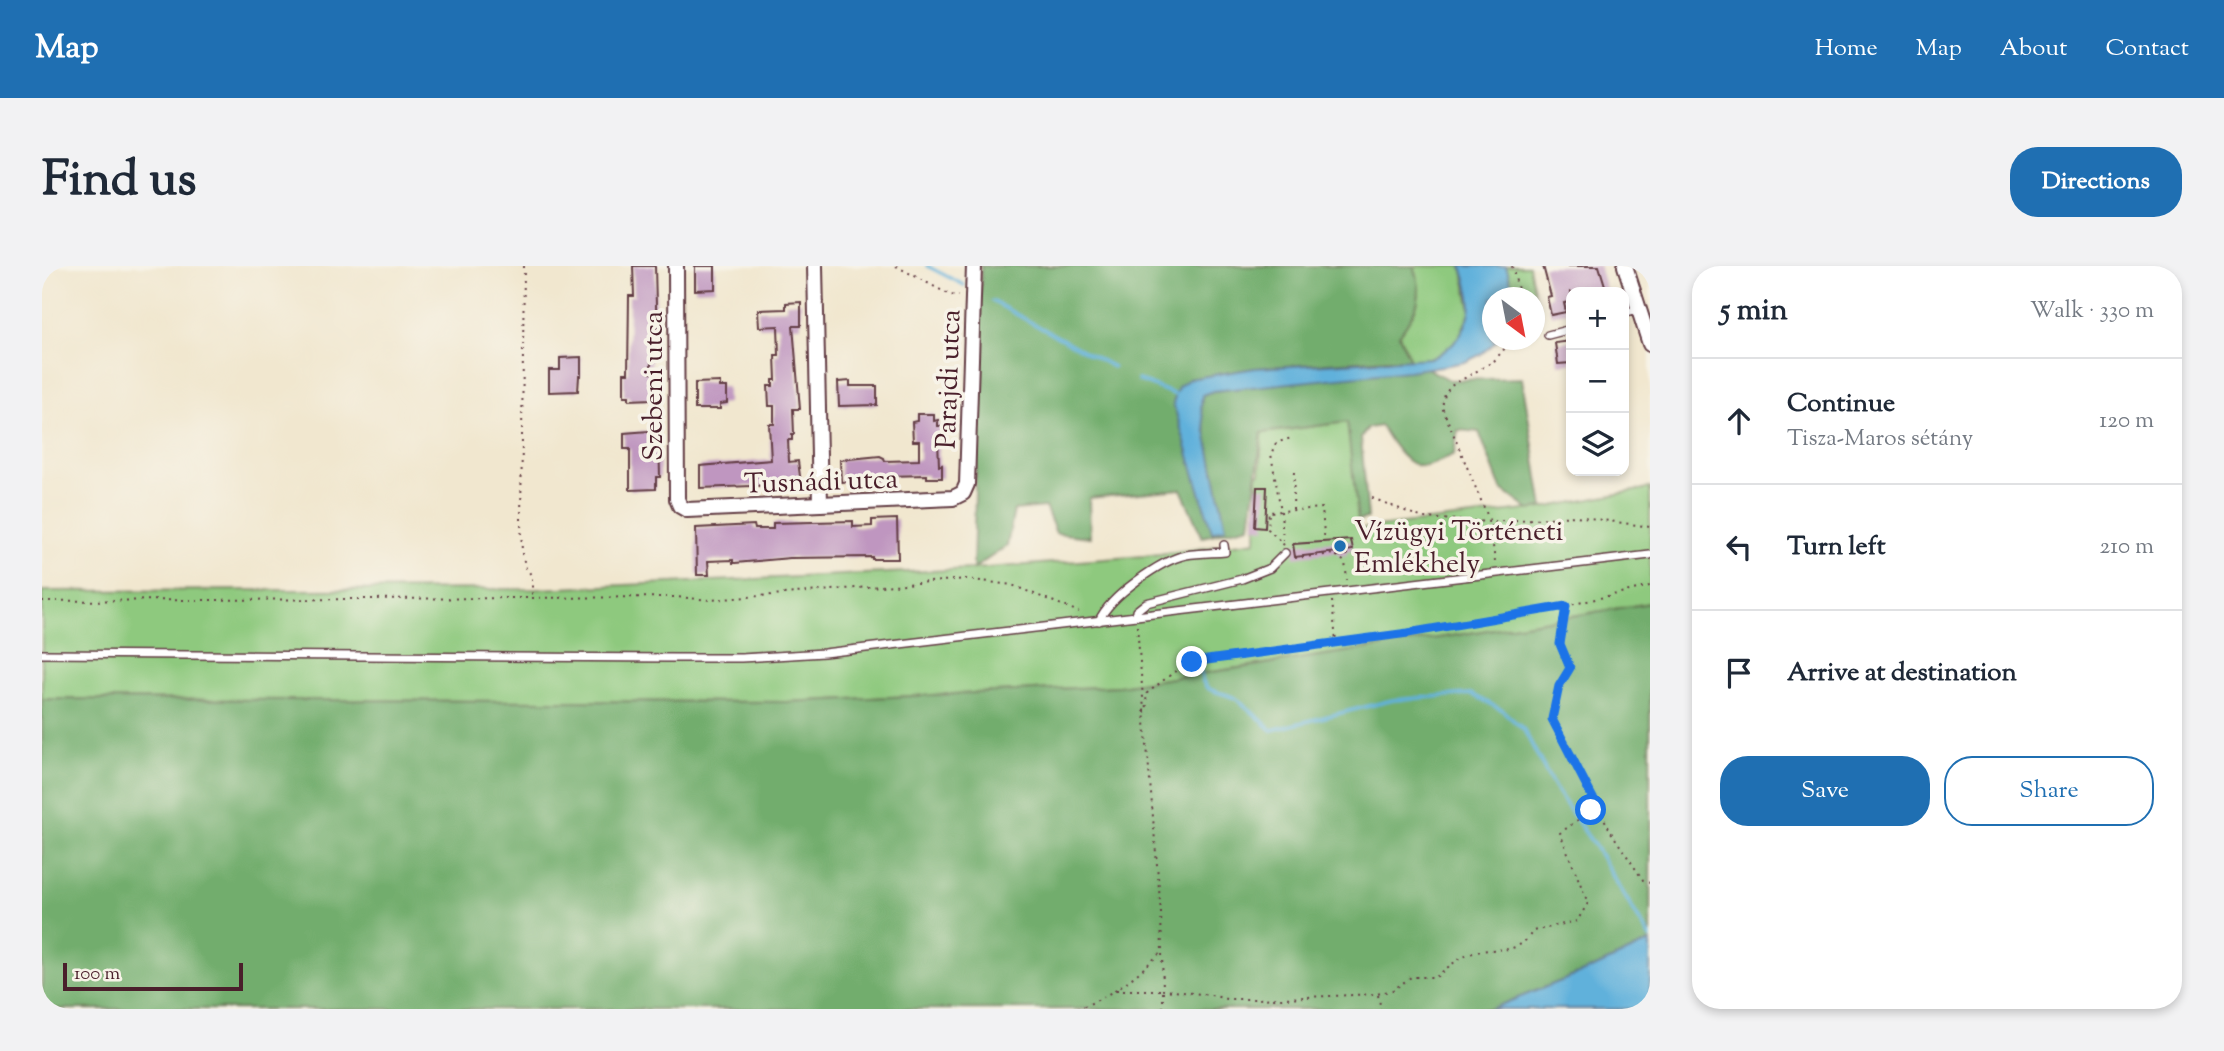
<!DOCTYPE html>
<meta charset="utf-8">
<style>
:root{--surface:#fff;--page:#f2f2f3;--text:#1f2937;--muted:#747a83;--line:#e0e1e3;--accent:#1f6fb2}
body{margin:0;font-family:"Sorts Mill Goudy",serif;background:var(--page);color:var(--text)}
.controls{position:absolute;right:21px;top:21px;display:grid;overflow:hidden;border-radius:14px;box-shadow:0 4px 10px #0003}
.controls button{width:63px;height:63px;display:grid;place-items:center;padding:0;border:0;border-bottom:2px solid var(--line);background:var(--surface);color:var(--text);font:35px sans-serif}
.compass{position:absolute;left:1440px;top:21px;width:63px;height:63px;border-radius:50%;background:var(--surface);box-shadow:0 4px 10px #0003;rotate:148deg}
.scale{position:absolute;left:21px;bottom:18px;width:180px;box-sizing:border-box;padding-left:7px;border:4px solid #4a1f2b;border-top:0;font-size:19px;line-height:24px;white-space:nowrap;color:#4a1f2b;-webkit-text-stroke:5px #f7f3e8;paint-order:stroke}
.stop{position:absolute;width:21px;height:21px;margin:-16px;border:5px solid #1a73e8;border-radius:50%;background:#fff}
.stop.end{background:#1a73e8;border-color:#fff;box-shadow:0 2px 7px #0008}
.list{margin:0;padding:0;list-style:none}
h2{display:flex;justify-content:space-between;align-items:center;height:91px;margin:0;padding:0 28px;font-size:30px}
h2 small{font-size:23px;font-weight:400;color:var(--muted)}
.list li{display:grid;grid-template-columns:46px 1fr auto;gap:21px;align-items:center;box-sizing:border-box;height:126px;padding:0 28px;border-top:2px solid var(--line)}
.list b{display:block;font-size:26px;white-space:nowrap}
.list p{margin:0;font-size:23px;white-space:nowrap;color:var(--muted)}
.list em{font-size:23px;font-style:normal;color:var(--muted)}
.actions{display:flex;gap:14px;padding:21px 28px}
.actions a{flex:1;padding:16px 0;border:2px solid var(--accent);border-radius:28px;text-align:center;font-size:24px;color:var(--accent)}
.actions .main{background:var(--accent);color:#fff}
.icon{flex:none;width:38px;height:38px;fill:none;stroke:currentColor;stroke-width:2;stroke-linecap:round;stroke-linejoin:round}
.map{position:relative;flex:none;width:1608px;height:743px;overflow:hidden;border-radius:28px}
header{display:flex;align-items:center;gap:42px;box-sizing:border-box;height:98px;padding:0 35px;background:var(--accent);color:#fff}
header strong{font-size:33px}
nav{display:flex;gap:38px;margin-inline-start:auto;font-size:24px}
.intro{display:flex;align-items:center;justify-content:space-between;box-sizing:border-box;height:168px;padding:0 42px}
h1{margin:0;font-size:49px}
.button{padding:18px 32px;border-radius:28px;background:var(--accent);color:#fff;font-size:24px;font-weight:700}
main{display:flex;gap:42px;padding:0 42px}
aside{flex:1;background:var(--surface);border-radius:28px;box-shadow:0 4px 10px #0003}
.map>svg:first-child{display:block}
.green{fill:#8ec97e;stroke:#6c7454;stroke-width:2}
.forest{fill:#72ad6d;stroke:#5e664c;stroke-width:2}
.water{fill:#60b1db;stroke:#556883;stroke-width:2}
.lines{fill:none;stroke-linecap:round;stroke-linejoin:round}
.stream{stroke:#60b1db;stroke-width:3.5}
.building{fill:#bf96c0}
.service-casing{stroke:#633d44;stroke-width:10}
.minor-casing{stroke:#633d44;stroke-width:18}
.path{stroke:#633d44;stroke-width:2;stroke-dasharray:2 5;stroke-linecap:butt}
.service{stroke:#fff;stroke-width:7}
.minor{stroke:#fff;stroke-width:14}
.route{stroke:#1a73e8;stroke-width:9}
.poi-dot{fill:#1f6fb2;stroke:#f7f3e8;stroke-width:2.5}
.labels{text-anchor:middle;stroke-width:7;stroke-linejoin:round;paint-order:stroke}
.street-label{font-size:28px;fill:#4a1f2b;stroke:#f7f3e8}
.poi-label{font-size:28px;fill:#4a1f2b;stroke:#f7f3e8;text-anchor:start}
</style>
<header>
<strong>Map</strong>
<nav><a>Home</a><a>Map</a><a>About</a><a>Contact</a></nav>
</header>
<div class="intro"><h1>Find us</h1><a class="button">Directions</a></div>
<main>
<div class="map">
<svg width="1608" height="743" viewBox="0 0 1608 743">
<rect width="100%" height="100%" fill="#f7f3e8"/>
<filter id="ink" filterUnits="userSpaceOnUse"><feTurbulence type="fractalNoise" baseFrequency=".0143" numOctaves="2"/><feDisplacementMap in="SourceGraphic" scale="14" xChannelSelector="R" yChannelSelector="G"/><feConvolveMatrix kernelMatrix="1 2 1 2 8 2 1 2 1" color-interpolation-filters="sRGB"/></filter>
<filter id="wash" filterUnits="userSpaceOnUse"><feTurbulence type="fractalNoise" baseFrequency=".00686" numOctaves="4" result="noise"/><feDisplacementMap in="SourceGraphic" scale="28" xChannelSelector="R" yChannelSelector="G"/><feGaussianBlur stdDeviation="1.57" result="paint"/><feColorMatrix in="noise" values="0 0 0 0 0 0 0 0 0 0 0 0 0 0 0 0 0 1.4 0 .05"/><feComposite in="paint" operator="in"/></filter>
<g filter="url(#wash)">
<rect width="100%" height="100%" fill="#f1e7cf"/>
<g class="green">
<path d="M1372 0H1420L1429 44 1420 65 1414 75 1402 86 1390 92 1368 94 1357 69C1375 44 1383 30 1372 0Z"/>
<polygon points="1464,0 1487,0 1499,57 1493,59 1492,32 1472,31"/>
<polygon points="1306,156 1317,263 1501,242 1608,222 1608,337 1416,369 1077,420 744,436 0,433 0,325 495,323 931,303 1102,290 1214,275 1215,221 1217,219 1215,218 1215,208 1218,207 1220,167"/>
</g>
<g class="forest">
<path d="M939 0H1372C1383 31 1375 44 1357 69L1368 94 1347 93 1213 102 1147 113 1171 266 1184 262 1159 142 1160 129 1171 125 1385 102 1407 114 1480 112 1501 242 1487 244 1459 223 1437 166 1416 164 1412 188C1404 192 1394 198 1385 200 1364 204 1348 174 1339 160L1326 162 1319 171 1326 252 1316 254 1305 156 1220 167 1208 260 1160 271 1139 223 1047 232 1048 271 1014 267 1003 241 972 244 965 280 931 303Z"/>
<polygon points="1608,337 1608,676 1552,702 1448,743 0,743 0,433 744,436 1077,420 1416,369"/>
</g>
<g class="water">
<path d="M1420 0H1464L1473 29 1472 31 1450 32V74H1456L1438 89 1423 96 1400 100 1366 105 1171 125 1160 129 1159 142 1184 262 1170 266 1131 137 1136 121 1147 113 1213 102 1390 92C1409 83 1424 66 1428 45 1431 31 1423 13 1420 0Z"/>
<polygon points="1608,676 1608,743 1448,743 1552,702"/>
</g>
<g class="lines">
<g class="stream">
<polyline points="885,0 922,19"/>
<polyline points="950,35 1071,101"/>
<polyline points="1096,114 1134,129"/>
<path d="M1158 402C1161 433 1176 421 1196 434 1208 443 1219 454 1230 464L1351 434 1429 428 1460 444 1482 464 1512 521 1554 582 1608 672"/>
</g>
</g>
<g id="blocks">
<g class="building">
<polygon points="591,0 613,0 615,79 609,79 609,107 615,107 616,130 611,130 611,133 587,134 587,130 582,130 582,107 586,107 587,30 592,30"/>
<polygon points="653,0 673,0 673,23 653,24"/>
<polygon points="1501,0 1557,0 1565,26 1529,26 1529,36 1522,37 1524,46 1509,49 1505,31 1509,30"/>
<polygon points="759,36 759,60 751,60 758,143 751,143 752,168 750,168 750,174 746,174 747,196 756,195 759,218 658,222 658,200 729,194 727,158 732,158 732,140 727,140 726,120 731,120 731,114 734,114 733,89 737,89 736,60 717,61 716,44 744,43 744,37"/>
<polygon points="1529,75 1529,97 1516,98 1513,77"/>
<polygon points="539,91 539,110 537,110 536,125 507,126 507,104 518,104 518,92"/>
<polygon points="808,115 808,120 835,120 835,139 797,140 796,116"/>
<polygon points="678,116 678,121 685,121 685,137 678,138 678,143 653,143 653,117"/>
<polygon points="875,148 892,148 892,155 896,154 896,160 901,160 902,174 896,174 897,200 900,199 900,212 885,212 885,209 843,210 843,214 799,216 798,194 838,190 842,192 843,195 877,194 877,175 871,175 870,156 875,155"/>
<polygon points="607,165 607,167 617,167 618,211 614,211 614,223 588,224 588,183 582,183 582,167"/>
<polygon points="1215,221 1225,221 1223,262 1213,261"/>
<polygon points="855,253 856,293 830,293 830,291 748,292 693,297 691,297 691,294 666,295 667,309 655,309 654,262 712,259 713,263 731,263 731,257 811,255 811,261 830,260 830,254"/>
<polygon points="1309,274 1311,284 1304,285 1305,289 1296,290 1295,286 1253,291 1251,278"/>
</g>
</g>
</g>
<g filter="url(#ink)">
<use href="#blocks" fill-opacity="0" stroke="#633d44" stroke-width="2"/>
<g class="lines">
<g class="service-casing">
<g id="service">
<polyline points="1582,47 1596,43"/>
<polyline points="1506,69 1529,63"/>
<polyline points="1094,350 1094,345 1104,337 1200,313 1228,302 1243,287"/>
<path d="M1057 355C1067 331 1119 294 1144 289 1157 287 1171 287 1183 286L1182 279"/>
<polyline points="0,388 634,392 699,392 782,387 1608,289"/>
</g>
</g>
<g class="minor-casing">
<g id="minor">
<polyline points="634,0 635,233 638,240 645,244 911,232 921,227 925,218 932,0"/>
<polyline points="773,0 778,238"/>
<polyline points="1583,0 1608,78"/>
</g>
</g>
<g class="path">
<polyline points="482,0 479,255 480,288 484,302 490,310 490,332"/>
<polyline points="854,0 908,29 917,30"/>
<polyline points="1470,0 1478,32"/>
<polyline points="1330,232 1381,252 1448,256 1534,250 1608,261"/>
<polyline points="1251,243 1252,202"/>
<polyline points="1241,275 1239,245 1229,188 1234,177 1249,172"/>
<polyline points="1242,279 1226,263 1227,246 1280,242 1282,269 1287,272"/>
<polyline points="1253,292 1292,288 1303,296 1305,314"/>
<polyline points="1453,296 1448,256 1400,141 1403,128 1409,120 1452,95 1470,74"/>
<polyline points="0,335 634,331 669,334 924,313 970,319 1037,346"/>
<polyline points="1290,335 1294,375"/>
<polyline points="1523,342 1518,378 1528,402 1517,420 1510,453 1569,566 1601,614 1608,617"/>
<path d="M1095 360 1119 647 1121 724 1169 729 1184 733H1216L1335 728 1351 724 1369 711H1394C1406 701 1416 692 1431 687 1458 679 1473 692 1491 665L1535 655 1546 637 1518 567 1555 540"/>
<polyline points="1102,446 1105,445 1104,428 1132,406 1150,395 1366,367 1524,340 1608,320"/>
<polyline points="1074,724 1121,724 1121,743"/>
<polyline points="1336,729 1339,743"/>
<path d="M1035 743C1067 731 1094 711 1118 687"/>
</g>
<use href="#service" class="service"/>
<use href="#minor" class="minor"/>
</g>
</g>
<g class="lines" filter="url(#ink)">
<polyline class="route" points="1150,396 1366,367 1524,340 1518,378 1528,402 1517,420 1510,453 1555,540 1549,544"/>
</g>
<circle class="poi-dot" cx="1298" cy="280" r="7"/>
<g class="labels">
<g class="street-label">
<text transform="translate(905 113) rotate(-88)" y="10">Parajdi utca</text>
<text transform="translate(610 120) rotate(-90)" y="10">Szebeni utca</text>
<text transform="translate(779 214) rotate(-2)" y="10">Tusnádi utca</text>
</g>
<g class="poi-label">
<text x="1312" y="274">Vízügyi Történeti<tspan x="1312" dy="32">Emlékhely</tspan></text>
</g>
</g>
</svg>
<div class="controls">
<button>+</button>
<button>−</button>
<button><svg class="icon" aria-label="layers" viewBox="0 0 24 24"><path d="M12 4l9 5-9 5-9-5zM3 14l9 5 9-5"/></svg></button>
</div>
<svg class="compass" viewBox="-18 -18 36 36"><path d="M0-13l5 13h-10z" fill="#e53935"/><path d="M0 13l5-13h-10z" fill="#747a83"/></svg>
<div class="scale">100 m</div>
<div class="stop" style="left:1549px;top:544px"></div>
<div class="stop end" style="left:1150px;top:396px"></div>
</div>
<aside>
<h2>5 min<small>Walk · 330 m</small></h2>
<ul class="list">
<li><svg class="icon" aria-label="ahead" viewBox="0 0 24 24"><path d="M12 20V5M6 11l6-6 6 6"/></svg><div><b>Continue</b><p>Tisza-Maros sétány</p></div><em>120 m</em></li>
<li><svg class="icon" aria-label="left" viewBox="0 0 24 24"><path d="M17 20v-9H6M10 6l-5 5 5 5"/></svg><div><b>Turn left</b></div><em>210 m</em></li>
<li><svg class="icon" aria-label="arrive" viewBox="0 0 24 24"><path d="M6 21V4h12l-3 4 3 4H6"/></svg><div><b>Arrive at destination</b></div></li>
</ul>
<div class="actions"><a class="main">Save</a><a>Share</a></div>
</aside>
</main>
